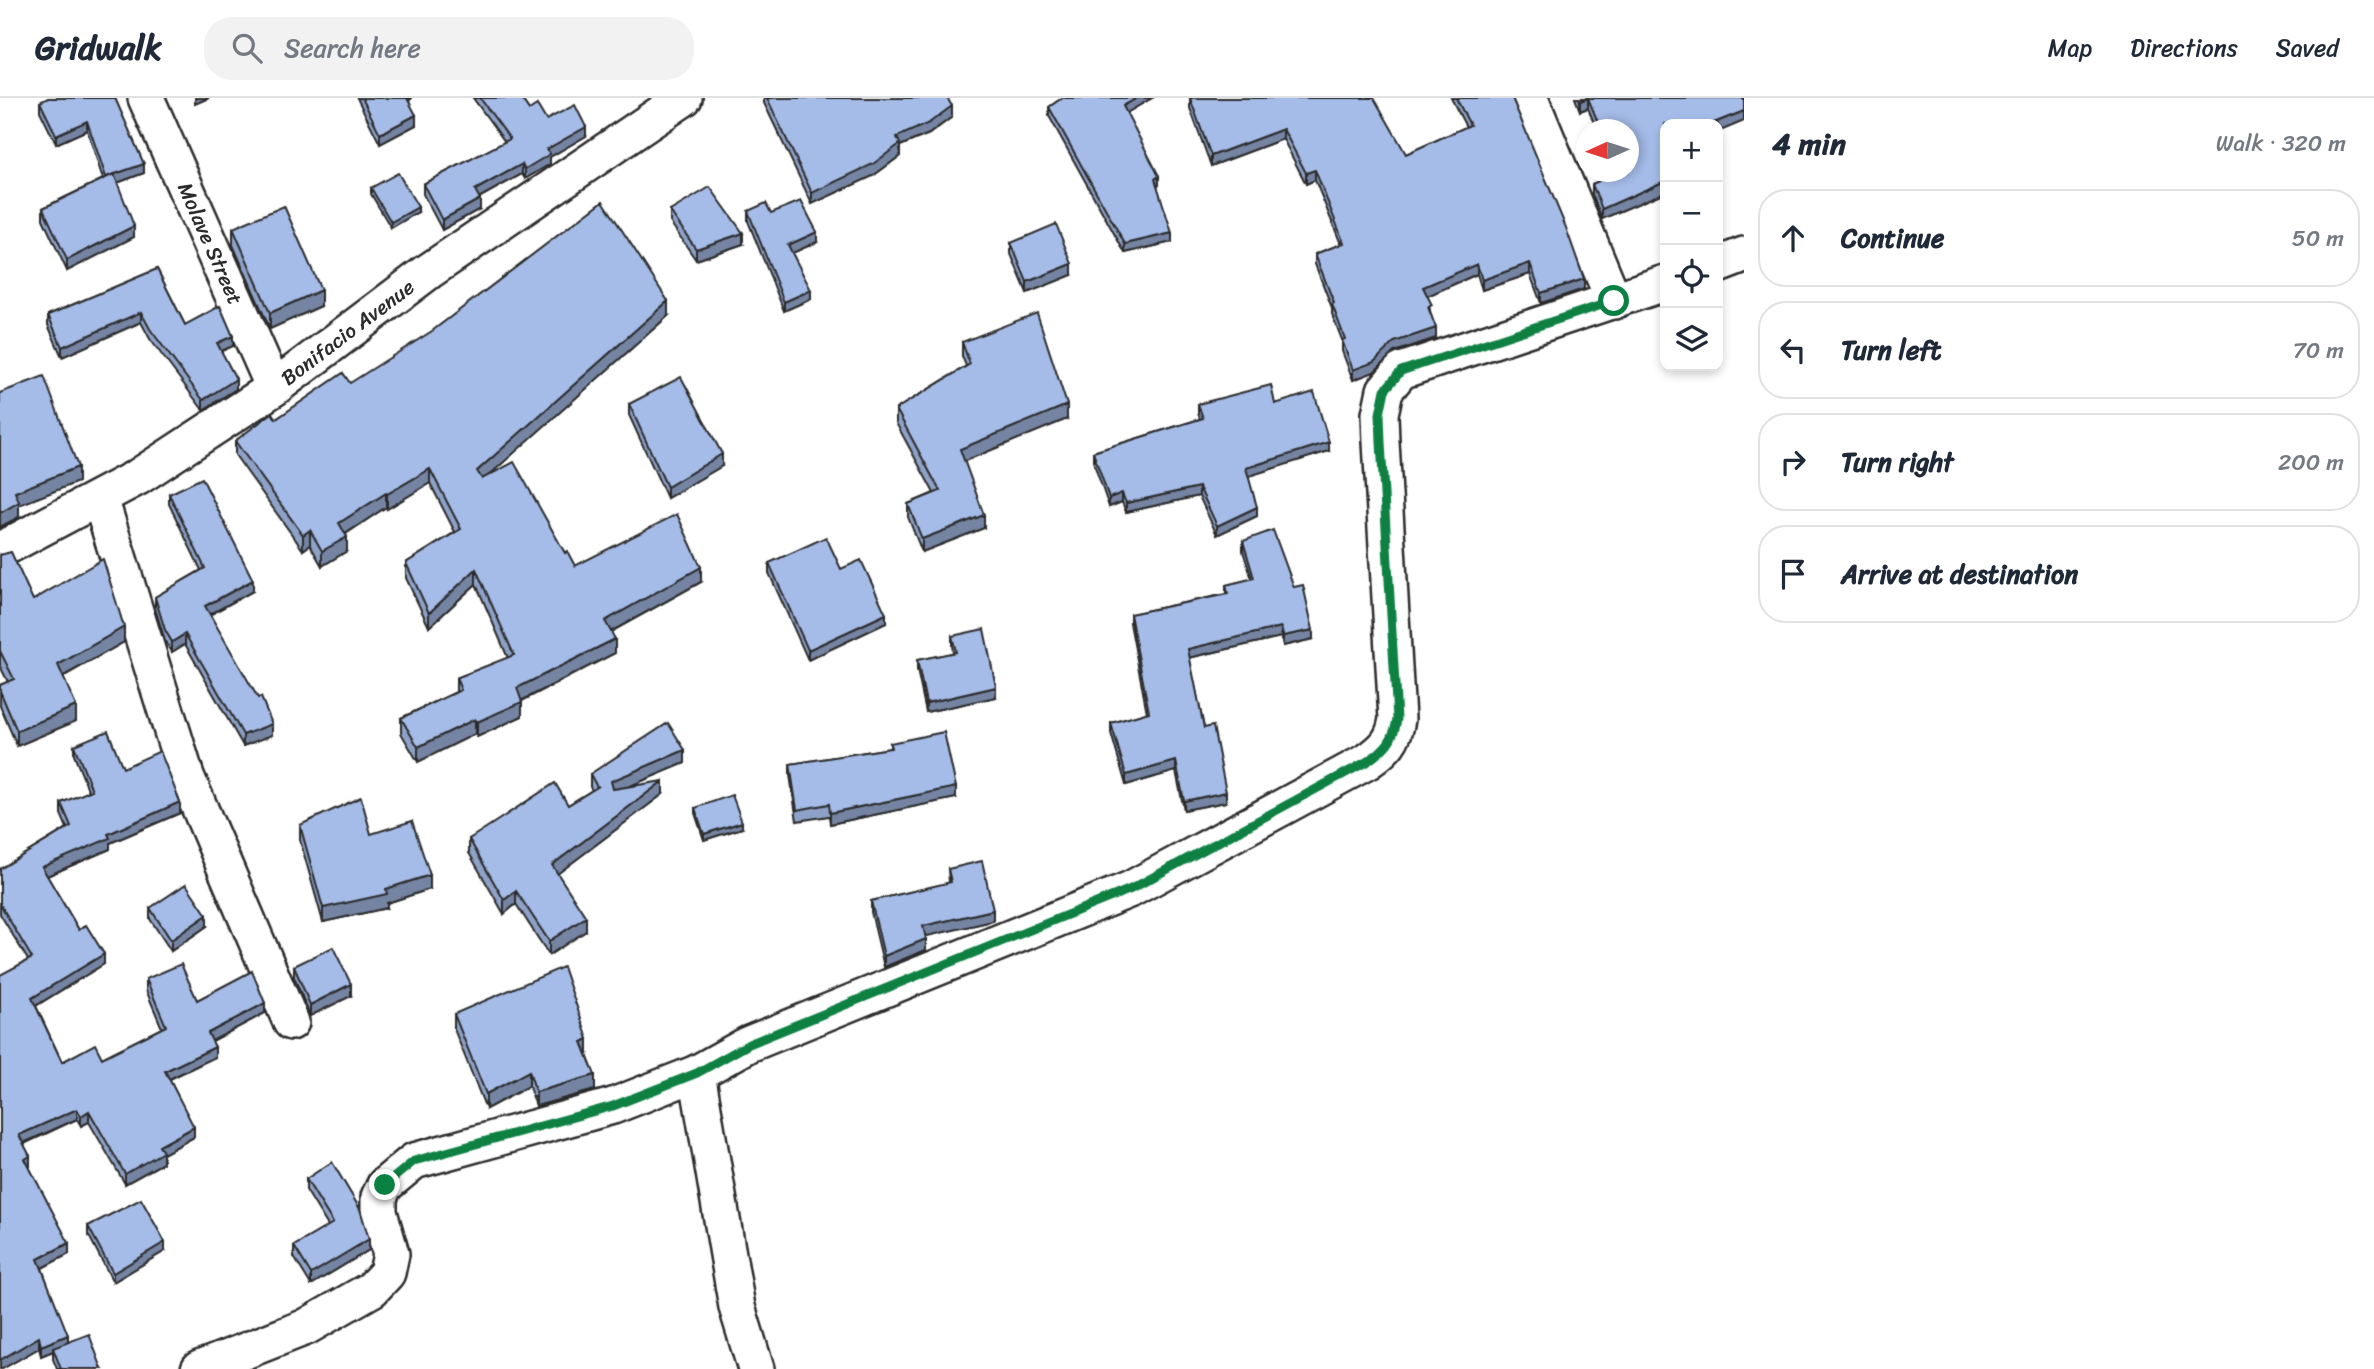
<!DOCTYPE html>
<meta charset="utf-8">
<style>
:root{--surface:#fff;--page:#f2f2f3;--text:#1f2937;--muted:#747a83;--line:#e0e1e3}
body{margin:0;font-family:Sriracha,sans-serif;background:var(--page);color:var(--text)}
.controls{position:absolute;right:21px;top:21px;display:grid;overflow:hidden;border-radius:14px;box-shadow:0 4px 10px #0003}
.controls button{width:63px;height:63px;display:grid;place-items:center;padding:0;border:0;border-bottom:2px solid var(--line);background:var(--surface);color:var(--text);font:35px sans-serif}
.compass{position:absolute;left:1576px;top:21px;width:63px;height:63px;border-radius:50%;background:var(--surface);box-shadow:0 4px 10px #0003;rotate:267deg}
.stop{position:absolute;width:21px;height:21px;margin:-16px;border:5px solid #0b8043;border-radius:50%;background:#fff}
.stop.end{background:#0b8043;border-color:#fff;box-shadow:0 2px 7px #0008}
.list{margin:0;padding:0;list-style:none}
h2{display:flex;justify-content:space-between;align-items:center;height:91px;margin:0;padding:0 28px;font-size:30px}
h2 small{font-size:23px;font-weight:400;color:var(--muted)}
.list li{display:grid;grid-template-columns:46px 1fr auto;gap:21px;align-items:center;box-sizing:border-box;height:98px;margin:0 14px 14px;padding:0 14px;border:2px solid var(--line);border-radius:28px}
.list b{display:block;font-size:26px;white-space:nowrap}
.list em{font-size:23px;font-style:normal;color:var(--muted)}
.icon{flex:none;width:38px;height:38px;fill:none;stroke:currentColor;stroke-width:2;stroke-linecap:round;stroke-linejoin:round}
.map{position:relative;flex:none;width:1744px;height:1271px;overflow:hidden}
header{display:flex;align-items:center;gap:42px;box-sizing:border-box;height:98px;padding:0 35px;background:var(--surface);border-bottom:2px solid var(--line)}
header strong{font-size:33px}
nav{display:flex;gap:38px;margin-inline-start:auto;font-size:24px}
.search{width:490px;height:63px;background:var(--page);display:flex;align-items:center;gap:18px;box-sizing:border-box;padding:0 24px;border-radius:28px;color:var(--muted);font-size:26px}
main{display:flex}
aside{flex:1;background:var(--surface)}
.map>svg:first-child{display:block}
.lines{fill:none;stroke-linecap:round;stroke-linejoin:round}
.minor-casing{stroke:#2b2b2b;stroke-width:40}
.minor{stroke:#fff;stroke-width:35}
.wall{fill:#8ea2c8;stroke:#2b2b2b;stroke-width:2}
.shaded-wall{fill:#7484a3;stroke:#2b2b2b;stroke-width:2}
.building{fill:#a5bce9;stroke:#2b2b2b;stroke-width:2}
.route{stroke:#0b8043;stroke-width:9}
.labels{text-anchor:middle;stroke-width:5;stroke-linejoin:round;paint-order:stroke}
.street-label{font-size:21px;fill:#2b2b2b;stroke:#fff}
</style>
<header>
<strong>Gridwalk</strong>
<div class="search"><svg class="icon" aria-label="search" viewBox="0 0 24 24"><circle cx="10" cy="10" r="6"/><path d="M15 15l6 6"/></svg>Search here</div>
<nav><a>Map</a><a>Directions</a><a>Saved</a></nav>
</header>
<main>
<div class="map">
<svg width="1744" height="1271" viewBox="0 0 1744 1271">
<rect width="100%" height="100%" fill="#fff"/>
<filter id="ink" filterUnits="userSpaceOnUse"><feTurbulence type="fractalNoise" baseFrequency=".0143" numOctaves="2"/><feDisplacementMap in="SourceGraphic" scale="14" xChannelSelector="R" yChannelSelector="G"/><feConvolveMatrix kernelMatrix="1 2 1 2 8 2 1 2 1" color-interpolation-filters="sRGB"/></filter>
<g filter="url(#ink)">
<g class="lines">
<g class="minor-casing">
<g id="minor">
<path id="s1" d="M146 0 274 290"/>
<polyline points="1530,0 1614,203"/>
<polyline points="1718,167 1744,157"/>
<polyline points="100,400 186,678 291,924"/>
<path id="s2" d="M0 452 138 379 274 290 429 173 684 0"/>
<polyline points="697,975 737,1209 756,1271"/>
<path d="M199 1271 306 1229 372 1191 387 1175 391 1156 379 1114V1099L385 1087 414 1063 613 1008 697 975 749 946 1131 791 1368 663C1385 651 1394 642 1397 621L1381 344 1380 316 1385 292 1401 273 1665 185"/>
</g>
</g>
<use href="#minor" class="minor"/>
</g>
<g class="wall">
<polygon points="115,0 144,75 117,85 134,139 67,173 43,121 43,110 103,81 87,32 56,46 40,13 40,4"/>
<polygon points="357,0 411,0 411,1 409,3 416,27 380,46"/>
<polygon points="473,0 521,0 529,12 546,22 586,38 550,59 550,66 525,81 522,76 479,100 480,111 442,132 423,96 423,86 505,44"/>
<polygon points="764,0 947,0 952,19 929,36 900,48 900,58 873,78 812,106 764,5"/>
<polygon points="1062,0 1152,0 1126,15 1159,87 1157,88 1172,144 1125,155 1049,18 1049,9"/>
<polygon points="1190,0 1406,56 1466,29 1451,0 1512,0 1584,191 1541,205 1530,176 1482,192 1477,176 1427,198 1436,240 1394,254 1374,274 1353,282 1342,253 1342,242 1332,216 1332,210 1315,166 1315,156 1341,146 1315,82 1306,86 1283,41 1211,68 1190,10"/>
<polygon points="1575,0 1744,0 1665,26 1665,94 1602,121 1592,96 1592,86 1616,76 1615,74 1628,74 1628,32 1597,32 1588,10 1580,13"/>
<polygon points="371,90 418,114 391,130 371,96"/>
<polygon points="670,113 743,146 696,162 670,124"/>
<polygon points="748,113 771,115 817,144 792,155 811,201 784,213 748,123"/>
<polygon points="233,130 321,208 270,231 233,147"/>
<polygon points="1011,145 1072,177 1027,195 1011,156"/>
<polygon points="157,171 185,227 233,248 221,253 236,291 203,312 150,241 141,224 62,259 48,227 48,217"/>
<polygon points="668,218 489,377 565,455 575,468 701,484 611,534 615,555 522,603 522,618 477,639 475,636 418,664 401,635 401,620 456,594 456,580 508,560 476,486 429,529 406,480 406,465 455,434 430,385 387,411 386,409 346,436 347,453 322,468 310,447 303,452 235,357 235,343 276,321 350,285"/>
<polygon points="962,244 1067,321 964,363 984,430 922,454 908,419 908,406 934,395 896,325 896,311 966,268 962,258"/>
<polygon points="629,306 722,368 667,400 629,317"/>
<polygon points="1198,306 1275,306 1329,353 1248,378 1257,418 1217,437 1199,398 1126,414 1122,404 1109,409 1093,363 1093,354 1200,321 1198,315"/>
<polygon points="169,396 253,493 210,517 272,637 243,648 185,546 172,554 165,543 155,510 155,499 201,472 169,406"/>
<polygon points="1243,443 1313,541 1283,548 1281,539 1189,560 1204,630 1226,704 1184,712 1176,673 1126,687 1111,635 1111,625 1147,615 1130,525 1130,516 1226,496 1226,487 1252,481 1243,453"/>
<polygon points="0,457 33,502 124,544 63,579 76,623 17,648 0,608 0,587 8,584 0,568"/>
<polygon points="769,465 841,471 886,525 808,562 769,475"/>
<polygon points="952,538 996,599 926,614 917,572 917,562 953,555 952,547"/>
<polygon points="890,645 956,700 830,726 829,718 797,723 790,677 790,666 890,650"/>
<polygon points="74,647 123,670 180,715 110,745 110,751 47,778 79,832 104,866 36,908 62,964 102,960 162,930 146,892 146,881 197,902 265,915 212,943 215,959 170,981 194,1039 163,1056 163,1065 125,1086 89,1024 81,1028 77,1021 24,1046 30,1068 29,1069 69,1156 42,1170 68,1244 102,1271 57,1271 53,1261 53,1253 41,1258 39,1250 2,1271 0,1271 28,862 0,816 0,771 67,730 61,716 61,705 89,694 74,657"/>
<polygon points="685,665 630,688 663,696 557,776 586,833 549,857 516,806 504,816 469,755 469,741 568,707 592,692 590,689 590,676"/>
<polygon points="695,710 742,730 704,742 695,715"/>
<polygon points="300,727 371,736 430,791 387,805 387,810 323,824 300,742"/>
<polygon points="948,771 993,823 925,838 926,852 884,869 871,814 871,803 949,785"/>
<polygon points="150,810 207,828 171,853 150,821"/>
<polygon points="294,868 351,898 310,918 294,879"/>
<polygon points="454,916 588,956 587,957 595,992 536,1008 529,988 486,1011 454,931"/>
<polygon points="306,1081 369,1152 311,1187 294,1159 294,1148 328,1128 306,1092"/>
<polygon points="88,1128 165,1153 113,1184 88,1136"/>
</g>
<g class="shaded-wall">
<polygon points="195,0 209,0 195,6"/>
<polygon points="1137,0 1152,0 1123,17 1123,8"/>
<polygon points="1588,0 1588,10 1580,13 1580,3"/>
<polygon points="952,8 952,19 929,36 900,48 900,58 873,78 812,106 812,95 897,39"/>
<polygon points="1744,13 1744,23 1718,34 1718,26 1711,26"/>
<polygon points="416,17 416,27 380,46 380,36"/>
<polygon points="87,23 87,32 56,46 56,37"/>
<polygon points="586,29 586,38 550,59 550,66 525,81 525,71 547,51"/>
<polygon points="1283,31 1283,41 1211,68 1211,58"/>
<polygon points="144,66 144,75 106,89 106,79"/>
<polygon points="522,66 522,76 475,102 475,92"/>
<polygon points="1315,72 1315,82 1306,86 1306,75"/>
<polygon points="1159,78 1159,87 1155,89 1155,81"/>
<polygon points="1665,83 1665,94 1602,121 1602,111"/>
<polygon points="480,101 480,111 442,132 442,122"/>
<polygon points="418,109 418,114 391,130 391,124"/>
<polygon points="134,128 134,139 67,173 67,162"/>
<polygon points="817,134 817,144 788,157 788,147"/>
<polygon points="743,135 743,146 696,162 696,151"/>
<polygon points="1172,135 1172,144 1125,155 1125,146"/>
<polygon points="1530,165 1530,176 1482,192 1482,182"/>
<polygon points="1072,166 1072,177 1027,195 1027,184"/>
<polygon points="1477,166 1477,176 1423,200 1423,189"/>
<polygon points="1584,181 1584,191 1541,205 1541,195"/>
<polygon points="321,192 321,208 270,231 270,215"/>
<polygon points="811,192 811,201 784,213 784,204"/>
<polygon points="668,203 668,218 477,388 477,373"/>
<polygon points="141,214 141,224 62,259 62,249"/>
<polygon points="1436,230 1436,240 1394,254 1374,274 1353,282 1353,272 1394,244"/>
<polygon points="233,238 233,248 217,255 217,245"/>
<polygon points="236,281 236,291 203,312 203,302"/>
<polygon points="1067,307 1067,321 960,365 960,351"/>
<polygon points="1329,344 1329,353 1246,379 1246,370"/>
<polygon points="722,356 722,368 667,400 667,389"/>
<polygon points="78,369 78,384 19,407 19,419 0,429 0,415 15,394"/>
<polygon points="430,371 430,385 387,411 387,396"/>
<polygon points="1199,389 1199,398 1126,414 1126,405"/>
<polygon points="386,395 386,409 339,440 339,425"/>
<polygon points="1122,395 1122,404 1109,409 1109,400"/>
<polygon points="1257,409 1257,418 1217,437 1217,428"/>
<polygon points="984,417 984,430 922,454 922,441"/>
<polygon points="310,432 310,447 303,452 303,437"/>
<polygon points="347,439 347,453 322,468 322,453"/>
<polygon points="701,469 701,484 605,537 605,523"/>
<polygon points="476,471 476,486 429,529 429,515"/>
<polygon points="253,482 253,493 205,519 205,508"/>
<polygon points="886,516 886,525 808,562 808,552"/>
<polygon points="124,529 124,544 58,581 58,567"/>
<polygon points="1281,529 1281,539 1188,560 1188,551"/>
<polygon points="1313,532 1313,541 1283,548 1283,538"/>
<polygon points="185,536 185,546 172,554 172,544"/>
<polygon points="615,541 615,555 517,605 517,590"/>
<polygon points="996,589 996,599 926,614 926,605"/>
<polygon points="522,604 522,618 477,639 477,624"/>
<polygon points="76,608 76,623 17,648 17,633"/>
<polygon points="475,621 475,636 418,664 418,649"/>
<polygon points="272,626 272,637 243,648 243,637"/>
<polygon points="685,652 685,665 611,696 611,683"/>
<polygon points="1176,663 1176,673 1126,687 1126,677"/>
<polygon points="663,683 663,696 552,780 552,767"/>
<polygon points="956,689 956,700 830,726 830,715"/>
<polygon points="1226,694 1226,704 1184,712 1184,703"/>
<polygon points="180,704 180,715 110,745 110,751 42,780 42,769 108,736"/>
<polygon points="742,724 742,730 704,742 704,736"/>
<polygon points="430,777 430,791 387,805 387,810 323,824 323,810"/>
<polygon points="516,793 516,806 504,816 504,802"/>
<polygon points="993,812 993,823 923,839 923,828"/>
<polygon points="207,817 207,828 171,853 171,842"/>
<polygon points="586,819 586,833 549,857 549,843"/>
<polygon points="926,841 926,852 884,869 884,858"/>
<polygon points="104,856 104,866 32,910 32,900"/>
<polygon points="351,886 351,898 310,918 310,907"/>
<polygon points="265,905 265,915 208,945 208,935"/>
<polygon points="588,941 588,956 582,959 582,944"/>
<polygon points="215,949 215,959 165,983 165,973"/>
<polygon points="529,973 529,988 486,1011 486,996"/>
<polygon points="595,977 595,992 536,1008 536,994"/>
<polygon points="77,1011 77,1021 19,1047 19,1037"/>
<polygon points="89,1013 89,1024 81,1028 81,1018"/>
<polygon points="194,1029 194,1039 163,1056 163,1065 125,1086 125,1076 159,1048"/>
<polygon points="30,1058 30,1068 25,1071 25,1061"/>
<polygon points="369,1141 369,1152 311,1187 311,1176"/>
<polygon points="165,1144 165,1153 113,1184 113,1175"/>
<polygon points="69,1145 69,1156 38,1172 38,1161"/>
<polygon points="68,1237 68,1247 53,1250 53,1253 41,1258 41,1248"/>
<polygon points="39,1239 39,1250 2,1271 0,1271 0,1262"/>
</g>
<g class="building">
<polygon points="48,0 115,0 144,66 106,79 87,23 56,37 40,4"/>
<polygon points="362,0 407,0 416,17 380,36"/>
<polygon points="480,0 521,0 529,12 537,7 546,22 575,7 586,29 547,51 550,56 525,71 522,66 475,92 480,101 442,122 423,86 510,41"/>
<polygon points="767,0 947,0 952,8 929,25 897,39 900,46 873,66 812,95"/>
<polygon points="1062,0 1137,0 1123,8 1159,78 1155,81 1172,135 1125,146 1049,9"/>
<polygon points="1190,0 1374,0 1406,56 1470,27 1456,0 1512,0 1565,127 1584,181 1541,195 1530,165 1482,182 1477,166 1423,189 1432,207 1428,209 1436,230 1394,244 1374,264 1353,272 1342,242 1345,241 1332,206 1334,205 1315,156 1344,145 1315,72 1306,75 1283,31 1211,58"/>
<polygon points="1579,0 1744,0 1744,13 1711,26 1665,26 1665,83 1602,111 1592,86 1619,74 1628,74 1628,32 1601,32 1588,0 1580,3"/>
<polygon points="398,75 418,109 391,124 371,90"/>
<polygon points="114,76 134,128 67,162 43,110"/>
<polygon points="710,89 743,135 696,151 670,113"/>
<polygon points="603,103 668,203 477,373 482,381 514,364 565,455 567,453 575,468 677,416 701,469 605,523 615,541 517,590 522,604 477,624 475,621 418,649 401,620 461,592 456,580 514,557 476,471 429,515 406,465 461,431 430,371 387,396 386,395 339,425 347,439 322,453 310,432 303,437 235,343 272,315 276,321 343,275 350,285 432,233"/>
<polygon points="801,103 817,134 788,147 811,192 784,204 748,113 766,105 771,115"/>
<polygon points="284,108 321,192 270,215 233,130"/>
<polygon points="1056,126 1072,166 1027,184 1011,145"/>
<polygon points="157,171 185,227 220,208 233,238 217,245 236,281 203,302 150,231 141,214 62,249 48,217"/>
<polygon points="1037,215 1067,307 960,351 984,417 922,441 908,406 940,393 896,311 970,266 962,244"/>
<polygon points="44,278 78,369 15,394 19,404 0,415 0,295"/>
<polygon points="681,279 722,356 667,389 629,306"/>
<polygon points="1271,287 1275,306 1314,294 1329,344 1246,370 1257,409 1217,428 1199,389 1126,405 1122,395 1109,400 1093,354 1203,320 1198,306"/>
<polygon points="202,380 253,482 205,508 258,600 261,599 272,626 243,637 185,536 172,544 165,532 155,499 205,470 169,396"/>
<polygon points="1273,432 1294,489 1303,487 1313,532 1283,538 1281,529 1188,551 1204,630 1213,628 1226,694 1184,703 1176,663 1126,677 1111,625 1149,614 1130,516 1228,496 1226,487 1254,480 1243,443"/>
<polygon points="826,439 841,471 861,462 886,516 808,552 769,465"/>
<polygon points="11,454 33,502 103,461 124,529 58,567 76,608 17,633 0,593 0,587 14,581 0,553 0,457"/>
<polygon points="984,531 996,589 926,605 917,562 956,554 952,538"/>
<polygon points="668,625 685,652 611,683 613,691 663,683 552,767 586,819 549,843 516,793 504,802 469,741 555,685 568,707 599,688 597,689 590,676"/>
<polygon points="108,633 123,670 160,653 180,704 108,736 110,740 42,769 79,832 86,827 104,856 32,900 62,964 95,946 102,960 166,928 146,881 181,866 197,902 252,873 265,905 208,935 215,949 165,973 194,1029 159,1048 163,1054 125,1076 89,1013 81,1018 77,1011 19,1037 30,1058 25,1061 69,1145 38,1161 68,1237 41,1248 39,1239 0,1262 0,877 32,860 0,806 0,771 71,728 61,705 92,692 74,647"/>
<polygon points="944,634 956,689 830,715 829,706 797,712 790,666 891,650 890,645"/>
<polygon points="732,697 742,724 704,736 695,710"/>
<polygon points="361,699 371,736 412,723 430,777 386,791 387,796 323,810 300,727"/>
<polygon points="982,763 993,812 923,828 926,841 884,858 871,803 951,784 948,771"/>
<polygon points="186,786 207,817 171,842 150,810"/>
<polygon points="333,849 351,886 310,907 294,868"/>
<polygon points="563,869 588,941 582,944 595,977 536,994 529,973 486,996 454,916"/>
<polygon points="332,1064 360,1111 369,1141 311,1176 294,1148 333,1125 306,1081"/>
<polygon points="141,1101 165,1144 113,1175 88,1128"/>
<polygon points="89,1236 102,1271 61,1271 53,1250"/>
</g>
</g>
<g class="lines" filter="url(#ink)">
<path class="route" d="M385 1087 414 1063 613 1008 697 975 749 946 1131 791 1368 663C1385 651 1394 642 1397 621L1381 344 1380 316 1385 292 1401 273 1614 203"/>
</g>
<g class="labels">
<g class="street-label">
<text dy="7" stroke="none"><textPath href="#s1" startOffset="159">Molave Street</textPath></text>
<text dy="7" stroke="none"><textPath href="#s2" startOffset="411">Bonifacio Avenue</textPath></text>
</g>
</g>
</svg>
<div class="controls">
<button>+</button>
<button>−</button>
<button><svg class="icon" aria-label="locate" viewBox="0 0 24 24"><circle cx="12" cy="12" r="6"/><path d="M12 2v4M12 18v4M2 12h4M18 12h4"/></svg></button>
<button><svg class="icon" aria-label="layers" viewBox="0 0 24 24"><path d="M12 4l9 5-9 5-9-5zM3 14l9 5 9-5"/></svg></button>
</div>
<svg class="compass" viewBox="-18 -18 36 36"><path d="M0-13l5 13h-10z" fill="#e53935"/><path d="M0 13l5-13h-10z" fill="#747a83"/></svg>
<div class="stop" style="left:1614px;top:203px"></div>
<div class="stop end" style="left:385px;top:1087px"></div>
</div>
<aside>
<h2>4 min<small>Walk · 320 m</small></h2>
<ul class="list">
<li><svg class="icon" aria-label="ahead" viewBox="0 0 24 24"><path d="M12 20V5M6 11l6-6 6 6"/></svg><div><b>Continue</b></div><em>50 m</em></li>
<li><svg class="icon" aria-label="left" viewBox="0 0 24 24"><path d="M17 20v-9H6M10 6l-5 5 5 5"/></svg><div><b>Turn left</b></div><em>70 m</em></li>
<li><svg class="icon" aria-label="right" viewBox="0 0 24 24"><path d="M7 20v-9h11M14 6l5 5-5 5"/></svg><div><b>Turn right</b></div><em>200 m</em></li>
<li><svg class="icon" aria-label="arrive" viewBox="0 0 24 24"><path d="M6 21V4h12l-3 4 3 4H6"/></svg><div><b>Arrive at destination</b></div></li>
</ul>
</aside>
</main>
